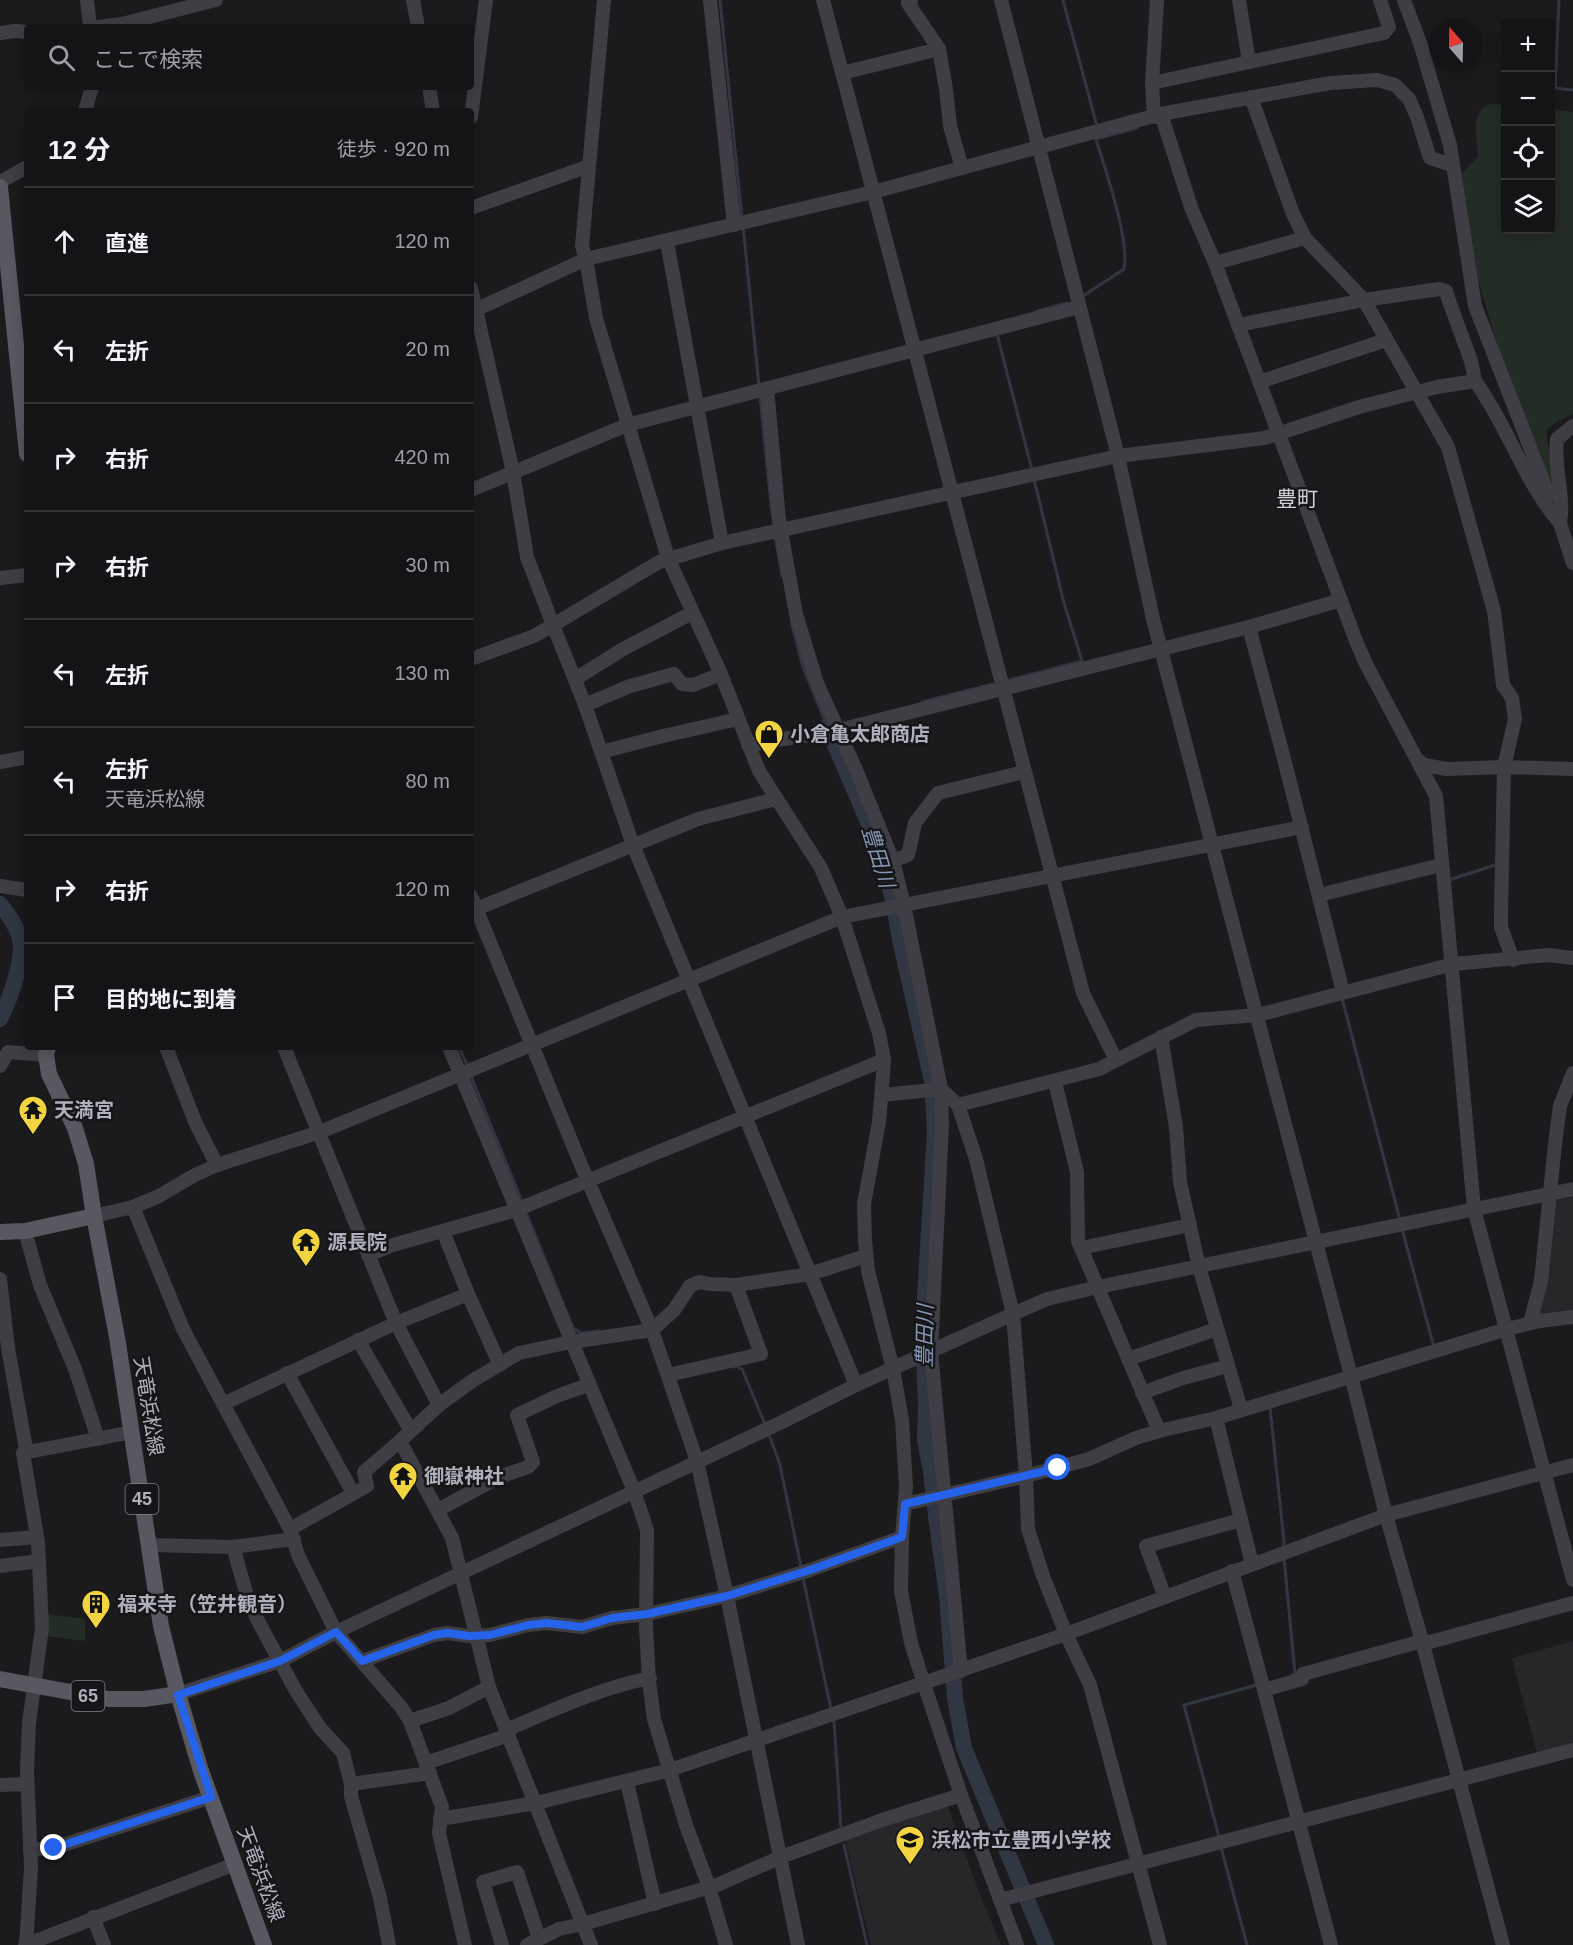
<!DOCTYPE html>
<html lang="ja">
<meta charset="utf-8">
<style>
:root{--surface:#141416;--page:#212123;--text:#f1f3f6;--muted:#9d9ea1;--line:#333335}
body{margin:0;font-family:Arial,"Noto Sans JP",sans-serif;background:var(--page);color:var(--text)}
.controls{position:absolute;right:18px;top:18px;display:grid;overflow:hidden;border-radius:6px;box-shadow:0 3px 15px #0003}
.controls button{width:54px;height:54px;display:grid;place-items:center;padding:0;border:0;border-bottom:2px solid var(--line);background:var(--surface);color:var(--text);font:30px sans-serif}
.compass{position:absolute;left:1429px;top:18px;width:54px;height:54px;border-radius:50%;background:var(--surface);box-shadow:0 3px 15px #0003;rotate:340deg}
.stop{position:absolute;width:18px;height:18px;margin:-14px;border:4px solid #2563eb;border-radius:50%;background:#fff}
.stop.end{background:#2563eb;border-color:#fff;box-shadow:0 2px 6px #0008}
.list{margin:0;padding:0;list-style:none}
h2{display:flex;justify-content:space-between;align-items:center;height:78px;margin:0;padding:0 24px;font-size:26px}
h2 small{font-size:20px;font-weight:400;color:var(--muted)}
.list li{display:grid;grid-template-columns:39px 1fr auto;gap:18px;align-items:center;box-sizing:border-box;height:108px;padding:0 24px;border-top:2px solid var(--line)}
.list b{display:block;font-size:22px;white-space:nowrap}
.list p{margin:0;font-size:20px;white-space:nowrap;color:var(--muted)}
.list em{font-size:20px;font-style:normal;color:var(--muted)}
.icon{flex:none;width:33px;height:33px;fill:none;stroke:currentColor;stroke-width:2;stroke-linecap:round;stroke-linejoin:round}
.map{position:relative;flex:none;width:1573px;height:1945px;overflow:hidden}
.search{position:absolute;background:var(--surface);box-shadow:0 3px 15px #0003;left:24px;top:24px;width:450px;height:66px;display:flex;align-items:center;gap:15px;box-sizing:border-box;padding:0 21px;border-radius:6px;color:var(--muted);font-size:22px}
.panel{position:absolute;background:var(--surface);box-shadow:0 3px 15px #0003;left:24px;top:108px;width:450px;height:942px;border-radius:6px}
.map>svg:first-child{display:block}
.built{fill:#27272a}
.green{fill:#232c25}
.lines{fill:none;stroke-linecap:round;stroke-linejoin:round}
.stream{stroke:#303742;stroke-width:3}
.river{stroke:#303742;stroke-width:16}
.minor{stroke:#3e3e44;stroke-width:14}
.major{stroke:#585861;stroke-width:16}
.route{stroke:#2563eb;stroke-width:8}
.labels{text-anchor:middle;stroke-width:5;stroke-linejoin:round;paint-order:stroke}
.shield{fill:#161618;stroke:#80828b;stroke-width:1.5}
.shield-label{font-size:18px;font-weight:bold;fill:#aeb0bc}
.poi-label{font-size:20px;font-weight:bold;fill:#aeb0bc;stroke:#161618;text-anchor:start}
.street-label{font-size:20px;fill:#aeb0bc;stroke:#161618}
.neighbourhood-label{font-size:21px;fill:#cfd0d8;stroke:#161618}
.water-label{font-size:21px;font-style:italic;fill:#8697b6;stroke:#161618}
</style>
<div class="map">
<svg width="1573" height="1945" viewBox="0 0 1573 1945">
<rect width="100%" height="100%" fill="#1b1b1d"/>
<g class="built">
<polygon points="1573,1197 1573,1313 1538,1317 1552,1201"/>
<polygon points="1573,1641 1573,1744 1537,1754 1512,1658"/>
<polygon points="947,1804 979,1892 1001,1945 871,1945 845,1839"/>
</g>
<g class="green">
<path d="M1490 104 1505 105 1506 230H1550L1551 109 1573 112V414L1556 422 1546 430 1556 501 1501 357 1474 266 1461 179 1462 173 1478 157C1477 139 1469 111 1490 104Z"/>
<polygon points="48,1614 85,1619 85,1641 46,1636"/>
</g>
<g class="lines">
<g class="stream">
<polyline points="720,0 742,219"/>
<polyline points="1063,0 1097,126"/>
<polyline points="1559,0 1555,88 1573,90"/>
<polyline points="743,225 759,386"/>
<path d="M1083 296 1124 269C1130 240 1105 169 1096 139L1137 128"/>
<polyline points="1037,311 1067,303"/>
<polyline points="997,334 1032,470"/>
<polyline points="760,396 772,514"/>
<polyline points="775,536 782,576"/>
<polyline points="791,621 803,667 827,726 829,725"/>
<polyline points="1009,680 1082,661 1064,603 1034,479"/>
<polyline points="922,702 993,684"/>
<polyline points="1449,880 1498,864"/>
<polyline points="1342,998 1400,1220"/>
<polyline points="459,1047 468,1067"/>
<polyline points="470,1074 523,1204"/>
<polyline points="525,1210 573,1328 581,1333 599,1331"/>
<polyline points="1402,1229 1434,1347"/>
<polyline points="733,1367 736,1366 742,1369 764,1422"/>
<polyline points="1270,1407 1284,1542 1283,1548"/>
<polyline points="770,1437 780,1465 801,1567"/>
<polyline points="1284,1558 1295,1674 1292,1675"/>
<polyline points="803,1578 831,1709"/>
<polyline points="834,1720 841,1829"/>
<polyline points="1219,1837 1184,1705 1257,1685"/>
<polyline points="844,1845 867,1945"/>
<polyline points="1221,1847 1247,1945"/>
</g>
<g class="river">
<polyline points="827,726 880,850 893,900 900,940 932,1081 935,1131 923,1331 926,1406 925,1440 931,1471 936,1516 947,1596 955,1698 964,1748 1046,1945"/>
<path d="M0 904C10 916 20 931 21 946 21 967 10 1000 0 1019"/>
</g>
<g class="minor">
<polyline points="87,0 90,27"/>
<polyline points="413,0 418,27"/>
<polyline points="604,0 582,246 586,259 596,318 668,558 721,674 759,771 821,868 842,917 879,1033 884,1060 882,1087 879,1122 864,1204 865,1240 868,1271 893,1369 902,1420 906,1487 902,1537 901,1591 911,1643 924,1684 961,1795 1017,1945"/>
<polyline points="710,0 734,225"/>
<polyline points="823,0 1083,993 1116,1060"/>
<polyline points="911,0 908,3 939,49 946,89 950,126 962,168"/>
<polyline points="1001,0 1118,456 1153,619 1351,1376 1386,1515 1422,1641 1503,1945"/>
<polyline points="1239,0 1249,62"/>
<polyline points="1404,0 1420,43 1450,145 1475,306 1549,496"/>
<polyline points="98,27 122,24 216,0"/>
<polyline points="0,33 15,31 27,32"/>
<polyline points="842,73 939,49"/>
<polyline points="1152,83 1384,33 1389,27 1380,0"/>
<polyline points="429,87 433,111"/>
<polyline points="1251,97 1293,214 1305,238 1364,300 1448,447 1494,611 1503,685 1512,698 1515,719 1504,767 1501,915 1501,927 1513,960"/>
<polyline points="85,111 92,87"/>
<polyline points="1161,114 1192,210 1215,263 1356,641 1366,664 1416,758 1424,765 1447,769 1504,767 1573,769"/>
<polyline points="471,117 486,0"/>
<polyline points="1154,117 1152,83 1157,0"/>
<polyline points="0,182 27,167"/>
<polyline points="471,208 589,166"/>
<polyline points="667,242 722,543"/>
<polyline points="1215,263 1305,238"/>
<polyline points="471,288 513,472 527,557 553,625 534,636 471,659"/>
<polyline points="471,312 586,259 873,192 1161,114 1330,83 1377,80 1395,85 1409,99 1417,117 1430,158 1452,165"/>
<polyline points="1238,325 1364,300 1439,289 1446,291 1448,298 1471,361 1475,381"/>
<polyline points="1259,382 1386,340"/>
<polyline points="767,388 779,520 796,614 817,683 857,772 893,861 904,905 941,1089 942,1125 931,1352 961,1671"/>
<polyline points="471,490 627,425 1079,307"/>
<polyline points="1558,517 1573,563"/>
<path d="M1560 523C1565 495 1553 467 1557 439L1573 426"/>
<polyline points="0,578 27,575"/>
<polyline points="1341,600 1249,627 1282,751 1343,992"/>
<polyline points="575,679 625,648 692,613"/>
<polyline points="585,705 630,686 674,674 682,684 693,685 721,674"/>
<polyline points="748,745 839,730 1249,627"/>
<polyline points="601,752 663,736 738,719"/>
<polyline points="0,762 27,757"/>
<polyline points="1418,762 1436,796 1474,1209 1573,1580"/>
<polyline points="893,861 908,855 915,823 938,793 1024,772"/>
<polyline points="0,886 27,890"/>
<polyline points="1319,895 1441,865"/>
<polyline points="471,896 579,1160 652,1330 697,1461 727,1596 798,1945"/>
<polyline points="471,911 698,819 776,799"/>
<polyline points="1161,1037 1176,1127 1180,1182 1199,1267 1241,1409"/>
<polyline points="166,1047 196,1124 217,1165"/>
<polyline points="284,1047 396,1323 439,1405 400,1441 452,1538 489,1687 591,1945"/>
<polyline points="449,1047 634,1491 647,1530 646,1628 649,1681 654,1719 686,1825 709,1887 726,1945"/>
<polyline points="0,1066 8,1052 46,1055"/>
<polyline points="1055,1082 1077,1172 1078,1241 1159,1431"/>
<polyline points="882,1095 941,1089 958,1105 976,1159 1013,1314 1026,1476 1028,1529 1043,1576 1066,1634 1090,1685 1160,1945"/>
<polyline points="958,1105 1099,1069 1196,1020 1258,1015 1453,964 1549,955 1573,958"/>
<polyline points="133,1207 159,1196 195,1175 217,1165 320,1132 842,917 1302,827"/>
<polyline points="94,1216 133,1207 183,1329 290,1529 298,1555 336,1632 401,1707 410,1721 442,1807 439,1833 465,1945"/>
<polyline points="25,1231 40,1285 75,1369 98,1439"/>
<polyline points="443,1231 468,1294 500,1365"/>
<polyline points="1081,1248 1190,1225"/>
<polyline points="368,1255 393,1245 516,1210 884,1060"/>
<polyline points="0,1279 8,1348 26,1449 23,1453 38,1542 42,1628 29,1723 27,1770 31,1868 26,1945"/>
<polyline points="1530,1323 1541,1281 1555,1144 1560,1106 1573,1073"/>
<polyline points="358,1340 411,1431"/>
<polyline points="1128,1359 1217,1329"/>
<polyline points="287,1373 353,1493"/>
<polyline points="668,1375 761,1354 736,1285"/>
<path d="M856 1385 633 845 585 705 553 625 659 562 722 543 1118 456 1265 438 1359 407 1437 387 1475 381C1508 426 1524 482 1560 523"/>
<polyline points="1142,1393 1183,1378 1228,1366"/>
<polyline points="223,1404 396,1323 468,1294"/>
<polyline points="439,1405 472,1381 519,1353 571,1342 652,1330 674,1310 690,1286 699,1282 710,1284 736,1285 810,1274 866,1256"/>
<polyline points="1216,1418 1252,1564"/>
<polyline points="23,1453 132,1432"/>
<polyline points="905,1504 1026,1476 1089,1459 1136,1438 1159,1431 1216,1418 1507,1329 1540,1321 1573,1317"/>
<polyline points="438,1510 499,1477 528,1467 533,1462 517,1415 557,1396 588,1385"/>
<polyline points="290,1529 367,1486 364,1472 400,1441"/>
<polyline points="0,1540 37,1537"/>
<polyline points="149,1545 233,1547 248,1599 258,1621 296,1691 320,1728 343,1753 351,1784"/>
<polyline points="233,1547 294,1539"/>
<polyline points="0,1566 39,1561"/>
<polyline points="1232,1571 1264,1690 1302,1679 1303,1674 1422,1641 1430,1642 1573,1603"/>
<polyline points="1165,1597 1146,1546 1241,1520"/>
<polyline points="362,1661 434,1635 447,1633 469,1636 490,1635 528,1625 547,1623 582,1627 612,1618 647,1614 727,1596 810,1570 902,1537"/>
<polyline points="1264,1690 1331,1945"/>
<polyline points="178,1694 280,1661 336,1632 778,1424 856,1385 1013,1314 1047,1299 1098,1287 1573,1189"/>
<polyline points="410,1721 449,1708 489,1687"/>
<path d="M506 1730C553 1710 600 1688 650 1678"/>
<polyline points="426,1763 509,1735"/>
<polyline points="627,1782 655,1904"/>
<polyline points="0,1785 27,1784"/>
<polyline points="440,1819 536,1803 670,1770 1066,1634 1386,1515 1573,1465"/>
<polyline points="30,1850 54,1848 211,1797"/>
<polyline points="1000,1900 1573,1750"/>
<polyline points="93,1917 104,1945"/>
<polyline points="25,1945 235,1864"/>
<polyline points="389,1945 380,1898 351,1796 351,1784 430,1773"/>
<polyline points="502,1945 483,1882 517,1872 539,1938"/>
<polyline points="527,1945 559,1929 583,1924 717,1885 781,1857 882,1820 961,1795"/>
</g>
<g class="major">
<polyline points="0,187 27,454"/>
<polyline points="48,1047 46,1055 49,1074 75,1128 86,1164 94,1216 117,1337 161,1626 178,1694 201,1771 264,1945"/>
<polyline points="0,1232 25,1231 94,1216"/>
<polyline points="0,1679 108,1699 144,1699 178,1694"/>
</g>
</g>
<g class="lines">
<polyline class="route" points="54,1848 211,1797 178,1695 280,1661 336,1632 362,1661 434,1635 447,1633 469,1636 490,1635 528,1625 547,1623 582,1627 612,1618 647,1614 727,1596 810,1570 902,1537 905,1504 1058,1468"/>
</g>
<defs>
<g id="shop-pin" transform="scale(1.5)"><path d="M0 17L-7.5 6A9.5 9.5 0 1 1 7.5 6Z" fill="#f1d43f" stroke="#161618"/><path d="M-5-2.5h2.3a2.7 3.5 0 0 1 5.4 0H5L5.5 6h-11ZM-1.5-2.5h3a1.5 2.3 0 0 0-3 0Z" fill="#111"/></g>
<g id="temple-pin" transform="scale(1.5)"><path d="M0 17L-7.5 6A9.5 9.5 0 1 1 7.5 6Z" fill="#f1d43f" stroke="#161618"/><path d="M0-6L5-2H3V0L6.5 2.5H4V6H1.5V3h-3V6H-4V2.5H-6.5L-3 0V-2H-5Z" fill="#111"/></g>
<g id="building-pin" transform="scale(1.5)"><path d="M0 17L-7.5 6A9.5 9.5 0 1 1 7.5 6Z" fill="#f1d43f" stroke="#161618"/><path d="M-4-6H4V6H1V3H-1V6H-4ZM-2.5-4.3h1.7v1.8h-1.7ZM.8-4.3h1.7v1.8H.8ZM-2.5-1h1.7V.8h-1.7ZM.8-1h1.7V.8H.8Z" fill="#111"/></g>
<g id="school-pin" transform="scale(1.5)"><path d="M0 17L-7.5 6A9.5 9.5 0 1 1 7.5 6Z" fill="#f1d43f" stroke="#161618"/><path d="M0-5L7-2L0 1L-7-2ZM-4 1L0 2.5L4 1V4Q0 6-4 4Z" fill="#111"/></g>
</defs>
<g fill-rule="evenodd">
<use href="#shop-pin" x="769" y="734"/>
<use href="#temple-pin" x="33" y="1110"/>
<use href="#temple-pin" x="306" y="1242"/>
<use href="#temple-pin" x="403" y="1476"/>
<use href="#building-pin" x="96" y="1604"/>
<use href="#school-pin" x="910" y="1840"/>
</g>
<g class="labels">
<g class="shield">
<rect x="125.5" y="1484" width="33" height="30" rx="4.5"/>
<rect x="71.5" y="1681" width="33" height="30" rx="4.5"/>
</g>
<g class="shield-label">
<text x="142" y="1505">45</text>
<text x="88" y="1702">65</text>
</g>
<g class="poi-label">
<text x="790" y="741">小倉亀太郎商店</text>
<text x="54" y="1117">天満宮</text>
<text x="327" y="1249">源長院</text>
<text x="424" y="1483">御嶽神社</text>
<text x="117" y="1611">福来寺（笠井観音）</text>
<text x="931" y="1847">浜松市立豊西小学校</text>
</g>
<g class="street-label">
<text transform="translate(149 1406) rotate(81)" y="7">天竜浜松線</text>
<text transform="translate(261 1874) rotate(70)" y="7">天竜浜松線</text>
</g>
<g class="neighbourhood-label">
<text x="1297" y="506">豊町</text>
</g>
<g class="water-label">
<text transform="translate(878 857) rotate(73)" y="7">豊田川</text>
<text transform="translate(925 1336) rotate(-89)" y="7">豊田川</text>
</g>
</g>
</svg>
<div class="controls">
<button>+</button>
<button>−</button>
<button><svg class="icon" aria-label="locate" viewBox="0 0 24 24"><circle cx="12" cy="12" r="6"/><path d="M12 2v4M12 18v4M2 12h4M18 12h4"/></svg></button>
<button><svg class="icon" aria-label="layers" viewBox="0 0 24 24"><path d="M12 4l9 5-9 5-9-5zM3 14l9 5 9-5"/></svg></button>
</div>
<svg class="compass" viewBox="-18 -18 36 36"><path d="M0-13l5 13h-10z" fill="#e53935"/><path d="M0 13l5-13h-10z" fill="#9d9ea1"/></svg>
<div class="stop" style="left:1058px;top:1468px"></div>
<div class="stop end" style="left:54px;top:1848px"></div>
<div class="search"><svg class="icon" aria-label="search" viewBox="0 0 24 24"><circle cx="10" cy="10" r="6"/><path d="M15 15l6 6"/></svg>ここで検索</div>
<section class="panel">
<h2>12 分<small>徒歩 · 920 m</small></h2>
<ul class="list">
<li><svg class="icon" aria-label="ahead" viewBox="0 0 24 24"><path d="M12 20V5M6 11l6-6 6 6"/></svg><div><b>直進</b></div><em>120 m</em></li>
<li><svg class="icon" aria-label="left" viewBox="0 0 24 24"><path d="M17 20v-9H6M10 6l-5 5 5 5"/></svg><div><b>左折</b></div><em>20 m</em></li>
<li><svg class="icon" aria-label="right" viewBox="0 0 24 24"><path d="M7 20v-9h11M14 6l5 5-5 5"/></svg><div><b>右折</b></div><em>420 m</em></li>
<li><svg class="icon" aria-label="right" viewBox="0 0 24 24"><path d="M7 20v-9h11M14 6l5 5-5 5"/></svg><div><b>右折</b></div><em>30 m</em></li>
<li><svg class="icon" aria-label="left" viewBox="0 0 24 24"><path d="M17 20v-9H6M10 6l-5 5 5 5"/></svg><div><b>左折</b></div><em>130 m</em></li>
<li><svg class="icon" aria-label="left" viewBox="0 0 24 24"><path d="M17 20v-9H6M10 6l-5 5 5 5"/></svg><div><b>左折</b><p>天竜浜松線</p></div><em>80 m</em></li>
<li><svg class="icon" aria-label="right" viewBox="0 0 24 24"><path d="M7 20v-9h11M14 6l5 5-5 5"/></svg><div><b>右折</b></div><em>120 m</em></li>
<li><svg class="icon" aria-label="arrive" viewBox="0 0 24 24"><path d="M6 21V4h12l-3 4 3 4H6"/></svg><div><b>目的地に到着</b></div></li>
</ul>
</section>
</div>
